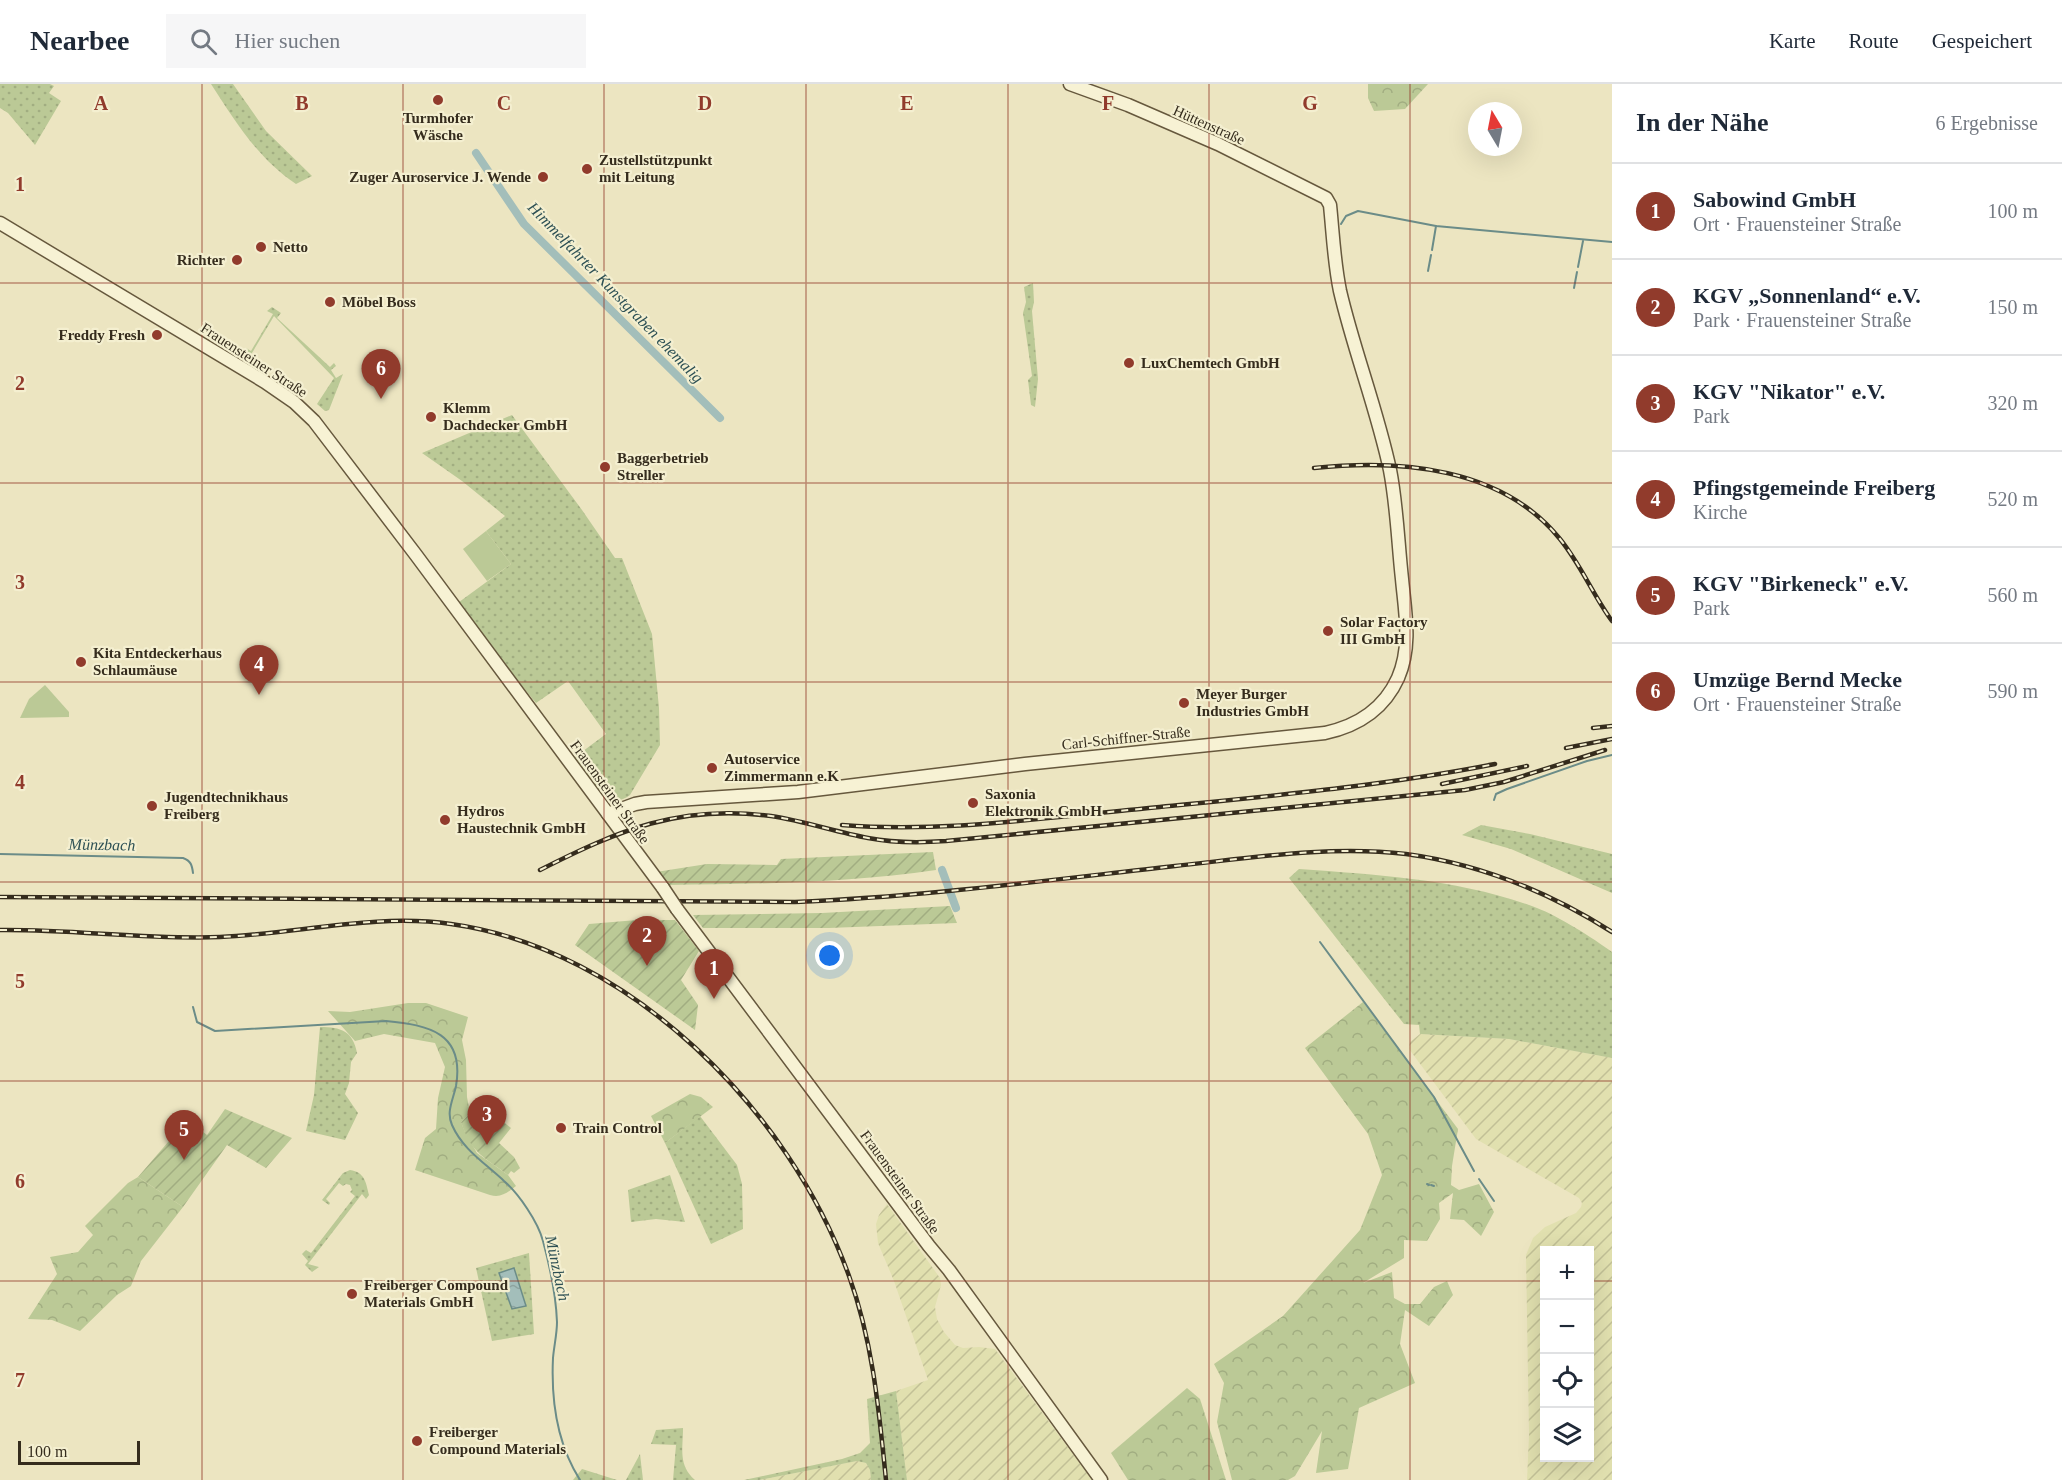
<!DOCTYPE html>
<html lang="de">
<meta charset="utf-8">
<style>
:root{--surface:#fff;--page:#f6f6f7;--text:#1f2937;--muted:#747a83;--line:#e0e1e3;--accent:#913b2c}
body{margin:0;font-family:"Times New Roman",serif;background:var(--page);color:var(--text)}
.controls{position:absolute;right:18px;bottom:18px;display:grid;overflow:hidden;border-radius:0px;box-shadow:0 6px 24px #0002}
.controls button{width:54px;height:54px;display:grid;place-items:center;padding:0;border:0;border-bottom:2px solid var(--line);background:var(--surface);color:var(--text);font:30px sans-serif}
.compass{position:absolute;left:1468px;top:18px;width:54px;height:54px;border-radius:50%;background:var(--surface);box-shadow:0 6px 24px #0002;rotate:350deg}
.scale{position:absolute;left:18px;bottom:15px;width:122px;box-sizing:border-box;padding-left:6px;border:3px solid #352c1d;border-top:0;font-size:16px;line-height:21px;white-space:nowrap;color:#352c1d;-webkit-text-stroke:4px #f4efd0;paint-order:stroke}
.you{position:absolute;left:830px;top:872px;width:21px;height:21px;margin:-15px;border:4px solid #fff;border-radius:50%;background:#1a73e8;box-shadow:0 0 0 9px #1a73e833}
.badge{display:grid;place-items:center;width:39px;height:39px;border-radius:50%;background:var(--accent);color:#fff;font-size:20px;font-weight:700}
.pin{position:absolute;translate:-50% -50px;filter:drop-shadow(0 2px 3px #0008)}
.pin::after{content:'';position:absolute;top:32px;width:21px;height:18px;background:inherit;clip-path:polygon(0 0,100% 0,50% 100%)}
.list{margin:0;padding:0;list-style:none}
h2{display:flex;justify-content:space-between;align-items:center;height:78px;margin:0;padding:0 24px;font-size:26px}
h2 small{font-size:20px;font-weight:400;color:var(--muted)}
.list li{display:grid;grid-template-columns:39px 1fr auto;gap:18px;align-items:center;box-sizing:border-box;height:96px;padding:0 24px;border-top:2px solid var(--line)}
.list b{display:block;font-size:22px;white-space:nowrap}
.list p{margin:0;font-size:20px;white-space:nowrap;color:var(--muted)}
.list em{font-size:20px;font-style:normal;color:var(--muted)}
.icon{flex:none;width:33px;height:33px;fill:none;stroke:currentColor;stroke-width:2;stroke-linecap:round;stroke-linejoin:round}
.map{position:relative;flex:none;width:1612px;height:1396px;overflow:hidden}
header{display:flex;align-items:center;gap:36px;box-sizing:border-box;height:84px;padding:0 30px;background:var(--surface);border-bottom:2px solid var(--line)}
header strong{font-size:28px}
nav{display:flex;gap:33px;margin-inline-start:auto;font-size:21px}
.search{width:420px;height:54px;background:var(--page);display:flex;align-items:center;gap:15px;box-sizing:border-box;padding:0 21px;border-radius:0px;color:var(--muted);font-size:22px}
main{display:flex}
aside{flex:1;background:var(--surface)}
.map>svg:first-child{display:block}
.farmland{fill:url(#farmland-furrows);fill-rule:evenodd}
.grass{fill:url(#grass-dots)}
.forest{fill:url(#forest-crowns)}
.park{fill:#bbc996}
.garden{fill:url(#garden-furrows)}
.water{fill:url(#water-ripples);stroke:#6b8c88;stroke-width:1.5}
.lines{fill:none;stroke-linecap:round;stroke-linejoin:round}
.stream{stroke:#6b8c88;stroke-width:2}
.canal{stroke:#a3beba;stroke-width:8}
.secondary-casing{stroke:#66583d;stroke-width:15}
.secondary{stroke:#f7f2d4;stroke-width:12}
.rail-casing{stroke:#352c1d;stroke-width:4.5}
.rail{stroke:#f4efd0;stroke-width:2;stroke-dasharray:7;stroke-linecap:butt}
.secondary-bridge-casing{stroke:#66583d;stroke-width:15;stroke-linecap:butt}
.secondary-bridge{stroke:#f7f2d4;stroke-width:12}
.grid{fill:none;stroke:#913b2c;stroke-width:1.5;stroke-opacity:0.55}
.poi-dot{fill:#913b2c;stroke:#f4efd0;stroke-width:2}
.labels{text-anchor:middle;stroke-width:4.5;stroke-linejoin:round;paint-order:stroke}
.poi-label{font-size:15px;font-weight:bold;fill:#352c1d;stroke:#f4efd0;text-anchor:start}
.street-label{font-size:15px;fill:#352c1d;stroke:#f4efd0}
.water-label{font-size:16px;font-style:italic;fill:#2d5054;stroke:#f4efd0}
.grid-label{font-size:20px;text-anchor:middle;font-weight:bold;fill:#913b2c;stroke:#f4efd0;stroke-width:4.5;stroke-linejoin:round;paint-order:stroke}
</style>
<header>
<strong>Nearbee</strong>
<div class="search"><svg class="icon" aria-label="search" viewBox="0 0 24 24"><circle cx="10" cy="10" r="6"/><path d="M15 15l6 6"/></svg>Hier suchen</div>
<nav><a>Karte</a><a>Route</a><a>Gespeichert</a></nav>
</header>
<main>
<div class="map">
<svg width="1612" height="1396" viewBox="0 0 1612 1396">
<defs>
<pattern id="farmland-furrows" width="10" height="10" patternUnits="userSpaceOnUse" patternTransform="scale(1.5)"><rect width="10" height="10" fill="#e1e0af"/><path d="M-1 1l2-2M0 10L10 0M9 11l2-2" fill="none" stroke="#c2c096"/></pattern>
<pattern id="grass-dots" width="8" height="8" patternUnits="userSpaceOnUse" patternTransform="scale(1.5)"><rect width="8" height="8" fill="#bbc996"/><path d="M2 2h.1M6 6h.1" fill="none" stroke="#a1ad81" stroke-width="1.8" stroke-linecap="round"/></pattern>
<pattern id="forest-crowns" width="20" height="18" patternUnits="userSpaceOnUse" patternTransform="scale(1.5)"><rect width="20" height="18" fill="#bbc996"/><path d="M2 6a3 3 0 1 1 6 0M12 15a3 3 0 1 1 6 0" fill="none" stroke="#a1ad81"/></pattern>
<pattern id="garden-furrows" width="10" height="10" patternUnits="userSpaceOnUse" patternTransform="scale(1.5)"><rect width="10" height="10" fill="#bbc996"/><path d="M-1 1l2-2M0 10L10 0M9 11l2-2" fill="none" stroke="#a1ad81"/></pattern>
<pattern id="water-ripples" width="26" height="14" patternUnits="userSpaceOnUse" patternTransform="scale(1.5)"><rect width="26" height="14" fill="#a3beba"/><path d="M2 4q2-2 4 0t4 0M15 11q2-2 4 0t4 0" fill="none" stroke="#8da39f"/></pattern>
</defs>
<rect width="100%" height="100%" fill="#ece5c1"/>
<g class="farmland">
<path d="M1420 950 1509 955 1612 974V1396H1527L1529 1351 1526 1171 1533 1154 1545 1143 1576 1129 1581 1123 1582 1119 1579 1114 1476 1055 1409 965 1410 958ZM1544 1166H1590V1374H1544Z"/>
<polygon points="887,1120 940,1194 941,1201 935,1223 937,1235 944,1248 955,1261 963,1264 979,1263 995,1265 1092,1396 907,1396 896,1307 928,1296 894,1197 878,1159 876,1140 879,1131"/>
<polygon points="857,1377 866,1379 870,1386 871,1396 759,1396"/>
</g>
<g class="grass">
<polygon points="0,0 50,0 54,2 49,9 61,17 35,61 8,29 0,24"/>
<path d="M211 0H233L266 47 312 92 296 100C258 75 235 37 211 0Z"/>
<polygon points="1033,199 1034,218 1032,227 1038,295 1035,323 1031,321 1028,296 1032,292 1023,229 1026,218 1024,203"/>
<polygon points="272,223 281,229 277,234 330,283 334,279 336,282 331,286 336,294 343,290 329,326 325,327 317,320 334,294 274,232 246,279 222,264 220,259 221,256 242,269 246,264 251,267 273,230 267,227"/>
<path d="M512 331 582 426 615 474H622L652 550 659 624 660 661 630 711C606 730 586 689 575 673L606 650 568 597 536 619 455 521 511 480 486 447 505 432 462 397 422 369Z"/>
<polygon points="1481,741 1530,750 1612,770 1612,809 1511,765 1462,751"/>
<path d="M1299 785C1380 791 1460 795 1537 824 1558 832 1593 854 1612 868V974L1509 955 1420 950 1419 941 1404 940 1289 794Z"/>
<path d="M320 943C341 943 353 947 357 969L351 978 349 999 345 1010 358 1029 345 1056 306 1047 314 1011Z"/>
<polygon points="700,1032 737,1081 742,1100 743,1145 711,1160 665,1059"/>
<path d="M350 1086C365 1088 366 1099 369 1111L366 1115 362 1110 308 1180 319 1183 312 1188 305 1181 308 1177 302 1170 306 1166 311 1169 355 1112 350 1108 352 1106 350 1101 346 1100 343 1102 339 1099 326 1115 330 1119 329 1121 322 1116 343 1089Z"/>
<polygon points="670,1091 685,1138 656,1135 631,1138 628,1106"/>
<polygon points="529,1169 534,1250 492,1257 476,1184"/>
<polygon points="896,1307 907,1396 871,1396 870,1386 866,1379 857,1377 759,1396 744,1396 842,1375 860,1369 870,1359 867,1315"/>
<path d="M683 1344C683 1365 678 1381 695 1396H673L676 1361 651 1360 656 1346Z"/>
<polygon points="640,1370 643,1396 626,1396"/>
<polygon points="582,1385 617,1396 573,1396"/>
</g>
<g class="forest">
<polygon points="1368,0 1428,0 1405,25 1374,27 1368,14"/>
<polygon points="1363,918 1458,1045 1452,1082 1451,1101 1459,1106 1479,1100 1494,1128 1481,1152 1464,1136 1450,1135 1453,1109 1439,1119 1440,1135 1427,1157 1404,1156 1404,1174 1363,1199 1392,1188 1394,1214 1405,1220 1420,1220 1434,1203 1447,1197 1453,1211 1429,1242 1405,1226 1400,1260 1415,1299 1359,1324 1348,1385 1316,1389 1322,1347 1295,1392 1288,1396 1232,1396 1217,1338 1224,1299 1214,1280 1283,1232 1360,1146 1382,1091 1368,1050 1305,964"/>
<path d="M408 919H426L468 933 462 956 466 976 467 1013 470 1029 461 1038 465 1048 477 1069 508 1091 516 1102C507 1109 501 1114 490 1111L415 1086 425 1054 436 1045 438 1014 445 983 435 959 384 950 355 957 328 927 350 928Z"/>
<polygon points="690,1010 701,1013 713,1023 665,1059 651,1032"/>
<polygon points="138,1093 183,1123 141,1177 131,1202 117,1211 80,1247 52,1236 28,1235 57,1190 50,1173 78,1168 93,1151 85,1142 128,1099"/>
<polygon points="1187,1304 1200,1315 1226,1396 1128,1396 1111,1369"/>
</g>
<g class="park">
<polygon points="486,447 511,480 487,497 463,465"/>
<polygon points="45,601 69,628 69,633 20,634 29,615"/>
</g>
<g class="garden">
<path d="M933 768 936 786C846 799 757 800 667 801L656 788 707 780 777 781 781 775Z"/>
<polygon points="950,822 957,839 829,844 703,844 693,831 822,829"/>
<polygon points="637,836 675,836 699,867 681,896 698,921 695,946 575,861 589,840"/>
<polygon points="225,1025 292,1054 266,1084 227,1061 183,1123 138,1093 187,1036 207,1051"/>
<path d="M470 1029 477 1039 488 1050 501 1036 511 1044 499 1059 514 1073 520 1084 514 1089 511 1087 508 1091C484 1073 471 1069 461 1038Z"/>
</g>
<polygon class="water" points="514,1184 526,1222 512,1225 499,1189"/>
<g class="lines">
<g class="stream">
<polyline points="1341,140 1346,132 1358,127 1436,142 1612,158"/>
<polyline points="1432,166 1436,142"/>
<polyline points="1578,183 1583,157"/>
<polyline points="1428,187 1431,171"/>
<polyline points="1574,204 1577,188"/>
<polyline points="1494,716 1496,710 1507,705 1587,677 1612,671"/>
<path d="M0 770 183 774C191 777 192 781 193 789"/>
<polyline points="1320,858 1434,1013 1474,1087"/>
<path d="M193 923 197 938 215 947 386 937C429 941 465 949 456 1002 453 1016 446 1028 452 1041 463 1066 485 1079 504 1097 519 1110 538 1138 543 1157 550 1183 556 1211 557 1238 557 1250 554 1262 553 1274 551 1316 557 1360 580 1396"/>
<polyline points="1479,1095 1494,1117"/>
<polyline points="1427,1100 1429,1101"/>
<polyline points="1431,1101 1434,1102"/>
</g>
<g class="canal">
<polyline points="476,69 524,140 720,334"/>
<polyline points="942,786 956,824"/>
</g>
<g class="secondary-casing">
<g id="secondary">
<polyline points="0,139 265,298 294,318 314,337 416,471 663,804"/>
<path d="M608 730 635 720 646 718 798 708 1025 680 1325 649C1357 642 1384 625 1398 594 1412 562 1405 528 1402 495 1398 459 1397 422 1390 386 1377 325 1354 267 1340 207 1334 178 1333 150 1330 121L1326 114 1218 60 1128 21 1070 0"/>
<polyline points="677,825 929,1162 949,1186 1101,1396"/>
</g>
</g>
<use href="#secondary" class="secondary"/>
<g class="rail-casing">
<g id="rail">
<path d="M1314 384C1400 375 1502 383 1560 455 1581 481 1593 511 1612 537"/>
<polyline points="1593,644 1612,642"/>
<polyline points="1566,664 1612,655"/>
<polyline points="1442,700 1527,682"/>
<path d="M842 741C942 749 1041 734 1140 725 1259 713 1378 703 1495 680"/>
<path d="M540 786C619 746 680 720 771 732 804 737 836 748 868 754 894 759 919 759 946 757L1465 706 1504 698 1605 666"/>
<path d="M0 813 795 818C922 813 1049 796 1175 782 1251 774 1329 761 1406 770 1480 780 1549 808 1612 848"/>
<path d="M0 846C73 845 147 856 220 853 296 850 374 829 451 840 630 865 790 1027 849 1192 873 1258 879 1327 886 1396"/>
</g>
</g>
<use href="#rail" class="rail"/>
<g class="secondary-bridge-casing">
<polyline id="secondary-bridge" points="663,804 677,825"/>
</g>
<use href="#secondary-bridge" class="secondary-bridge"/>
</g>
<path class="grid" d="M202 0V1396M403 0V1396M604 0V1396M806 0V1396M1008 0V1396M1209 0V1396M1410 0V1396M0 199H1612M0 399H1612M0 598H1612M0 798H1612M0 997H1612M0 1197H1544M1590 1197H1612"/>
<g class="poi-dot">
<circle cx="438" cy="16" r="6"/>
<circle cx="587" cy="85" r="6"/>
<circle cx="543" cy="93" r="6"/>
<circle cx="261" cy="163" r="6"/>
<circle cx="237" cy="176" r="6"/>
<circle cx="330" cy="218" r="6"/>
<circle cx="157" cy="251" r="6"/>
<circle cx="1129" cy="279" r="6"/>
<circle cx="431" cy="333" r="6"/>
<circle cx="605" cy="383" r="6"/>
<circle cx="1328" cy="547" r="6"/>
<circle cx="81" cy="578" r="6"/>
<circle cx="1184" cy="619" r="6"/>
<circle cx="712" cy="684" r="6"/>
<circle cx="973" cy="719" r="6"/>
<circle cx="152" cy="722" r="6"/>
<circle cx="445" cy="736" r="6"/>
<circle cx="561" cy="1044" r="6"/>
<circle cx="352" cy="1210" r="6"/>
<circle cx="417" cy="1357" r="6"/>
</g>
<g class="labels">
<g class="poi-label">
<text x="438" y="39" text-anchor="middle">Turmhofer<tspan x="438" dy="17">Wäsche</tspan></text>
<text x="599" y="81">Zustellstützpunkt<tspan x="599" dy="17">mit Leitung</tspan></text>
<text x="531" y="98" text-anchor="end">Zuger Auroservice J. Wende</text>
<text x="273" y="168">Netto</text>
<text x="225" y="181" text-anchor="end">Richter</text>
<text x="342" y="223">Möbel Boss</text>
<text x="145" y="256" text-anchor="end">Freddy Fresh</text>
<text x="1141" y="284">LuxChemtech GmbH</text>
<text x="443" y="329">Klemm<tspan x="443" dy="17">Dachdecker GmbH</tspan></text>
<text x="617" y="379">Baggerbetrieb<tspan x="617" dy="17">Streller</tspan></text>
<text x="1340" y="543">Solar Factory<tspan x="1340" dy="17">III GmbH</tspan></text>
<text x="93" y="574">Kita Entdeckerhaus<tspan x="93" dy="17">Schlaumäuse</tspan></text>
<text x="1196" y="615">Meyer Burger<tspan x="1196" dy="17">Industries GmbH</tspan></text>
<text x="724" y="680">Autoservice<tspan x="724" dy="17">Zimmermann e.K</tspan></text>
<text x="985" y="715">Saxonia<tspan x="985" dy="17">Elektronik GmbH</tspan></text>
<text x="164" y="718">Jugendtechnikhaus<tspan x="164" dy="17">Freiberg</tspan></text>
<text x="457" y="732">Hydros<tspan x="457" dy="17">Haustechnik GmbH</tspan></text>
<text x="573" y="1049">Train Control</text>
<text x="364" y="1206">Freiberger Compound<tspan x="364" dy="17">Materials GmbH</tspan></text>
<text x="429" y="1353">Freiberger<tspan x="429" dy="17">Compound Materials</tspan></text>
</g>
<g class="street-label">
<text transform="translate(1209 41) rotate(24)" y="5">Hüttenstraße</text>
<text transform="translate(254 276) rotate(33)" y="5">Frauensteiner Straße</text>
<text transform="translate(1126 654) rotate(-6)" y="5">Carl-Schiffner-Straße</text>
<text transform="translate(610 708) rotate(54)" y="5">Frauensteiner Straße</text>
<text transform="translate(900 1098) rotate(54)" y="5">Frauensteiner Straße</text>
</g>
<g class="water-label">
<text transform="translate(616 208) rotate(46)" y="6">Himmelfahrter Kunstgraben ehemalig</text>
<text transform="translate(102 760) rotate(1)" y="6">Münzbach</text>
<text transform="translate(558 1184) rotate(78)" y="6">Münzbach</text>
</g>
</g>
<g class="grid-label">
<text x="101" y="26">A</text>
<text x="302" y="26">B</text>
<text x="504" y="26">C</text>
<text x="705" y="26">D</text>
<text x="907" y="26">E</text>
<text x="1108" y="26">F</text>
<text x="1310" y="26">G</text>
<text x="20" y="107">1</text>
<text x="20" y="306">2</text>
<text x="20" y="505">3</text>
<text x="20" y="705">4</text>
<text x="20" y="904">5</text>
<text x="20" y="1104">6</text>
<text x="20" y="1303">7</text>
</g>
</svg>
<div class="controls">
<button>+</button>
<button>−</button>
<button><svg class="icon" aria-label="locate" viewBox="0 0 24 24"><circle cx="12" cy="12" r="6"/><path d="M12 2v4M12 18v4M2 12h4M18 12h4"/></svg></button>
<button><svg class="icon" aria-label="layers" viewBox="0 0 24 24"><path d="M12 4l9 5-9 5-9-5zM3 14l9 5 9-5"/></svg></button>
</div>
<svg class="compass" viewBox="-18 -18 36 36"><path d="M0-13l5 13h-10z" fill="#e53935"/><path d="M0 13l5-13h-10z" fill="#747a83"/></svg>
<div class="scale">100 m</div>
<div class="you"></div>
<div class="pin badge" style="left:714px;top:915px">1</div>
<div class="pin badge" style="left:647px;top:882px">2</div>
<div class="pin badge" style="left:487px;top:1061px">3</div>
<div class="pin badge" style="left:259px;top:611px">4</div>
<div class="pin badge" style="left:184px;top:1076px">5</div>
<div class="pin badge" style="left:381px;top:315px">6</div>
</div>
<aside>
<h2>In der Nähe<small>6 Ergebnisse</small></h2>
<ul class="list">
<li><span class="badge">1</span><div><b>Sabowind GmbH</b><p>Ort · Frauensteiner Straße</p></div><em>100 m</em></li>
<li><span class="badge">2</span><div><b>KGV „Sonnenland“ e.V.</b><p>Park · Frauensteiner Straße</p></div><em>150 m</em></li>
<li><span class="badge">3</span><div><b>KGV &quot;Nikator&quot; e.V.</b><p>Park</p></div><em>320 m</em></li>
<li><span class="badge">4</span><div><b>Pfingstgemeinde Freiberg</b><p>Kirche</p></div><em>520 m</em></li>
<li><span class="badge">5</span><div><b>KGV &quot;Birkeneck&quot; e.V.</b><p>Park</p></div><em>560 m</em></li>
<li><span class="badge">6</span><div><b>Umzüge Bernd Mecke</b><p>Ort · Frauensteiner Straße</p></div><em>590 m</em></li>
</ul>
</aside>
</main>
